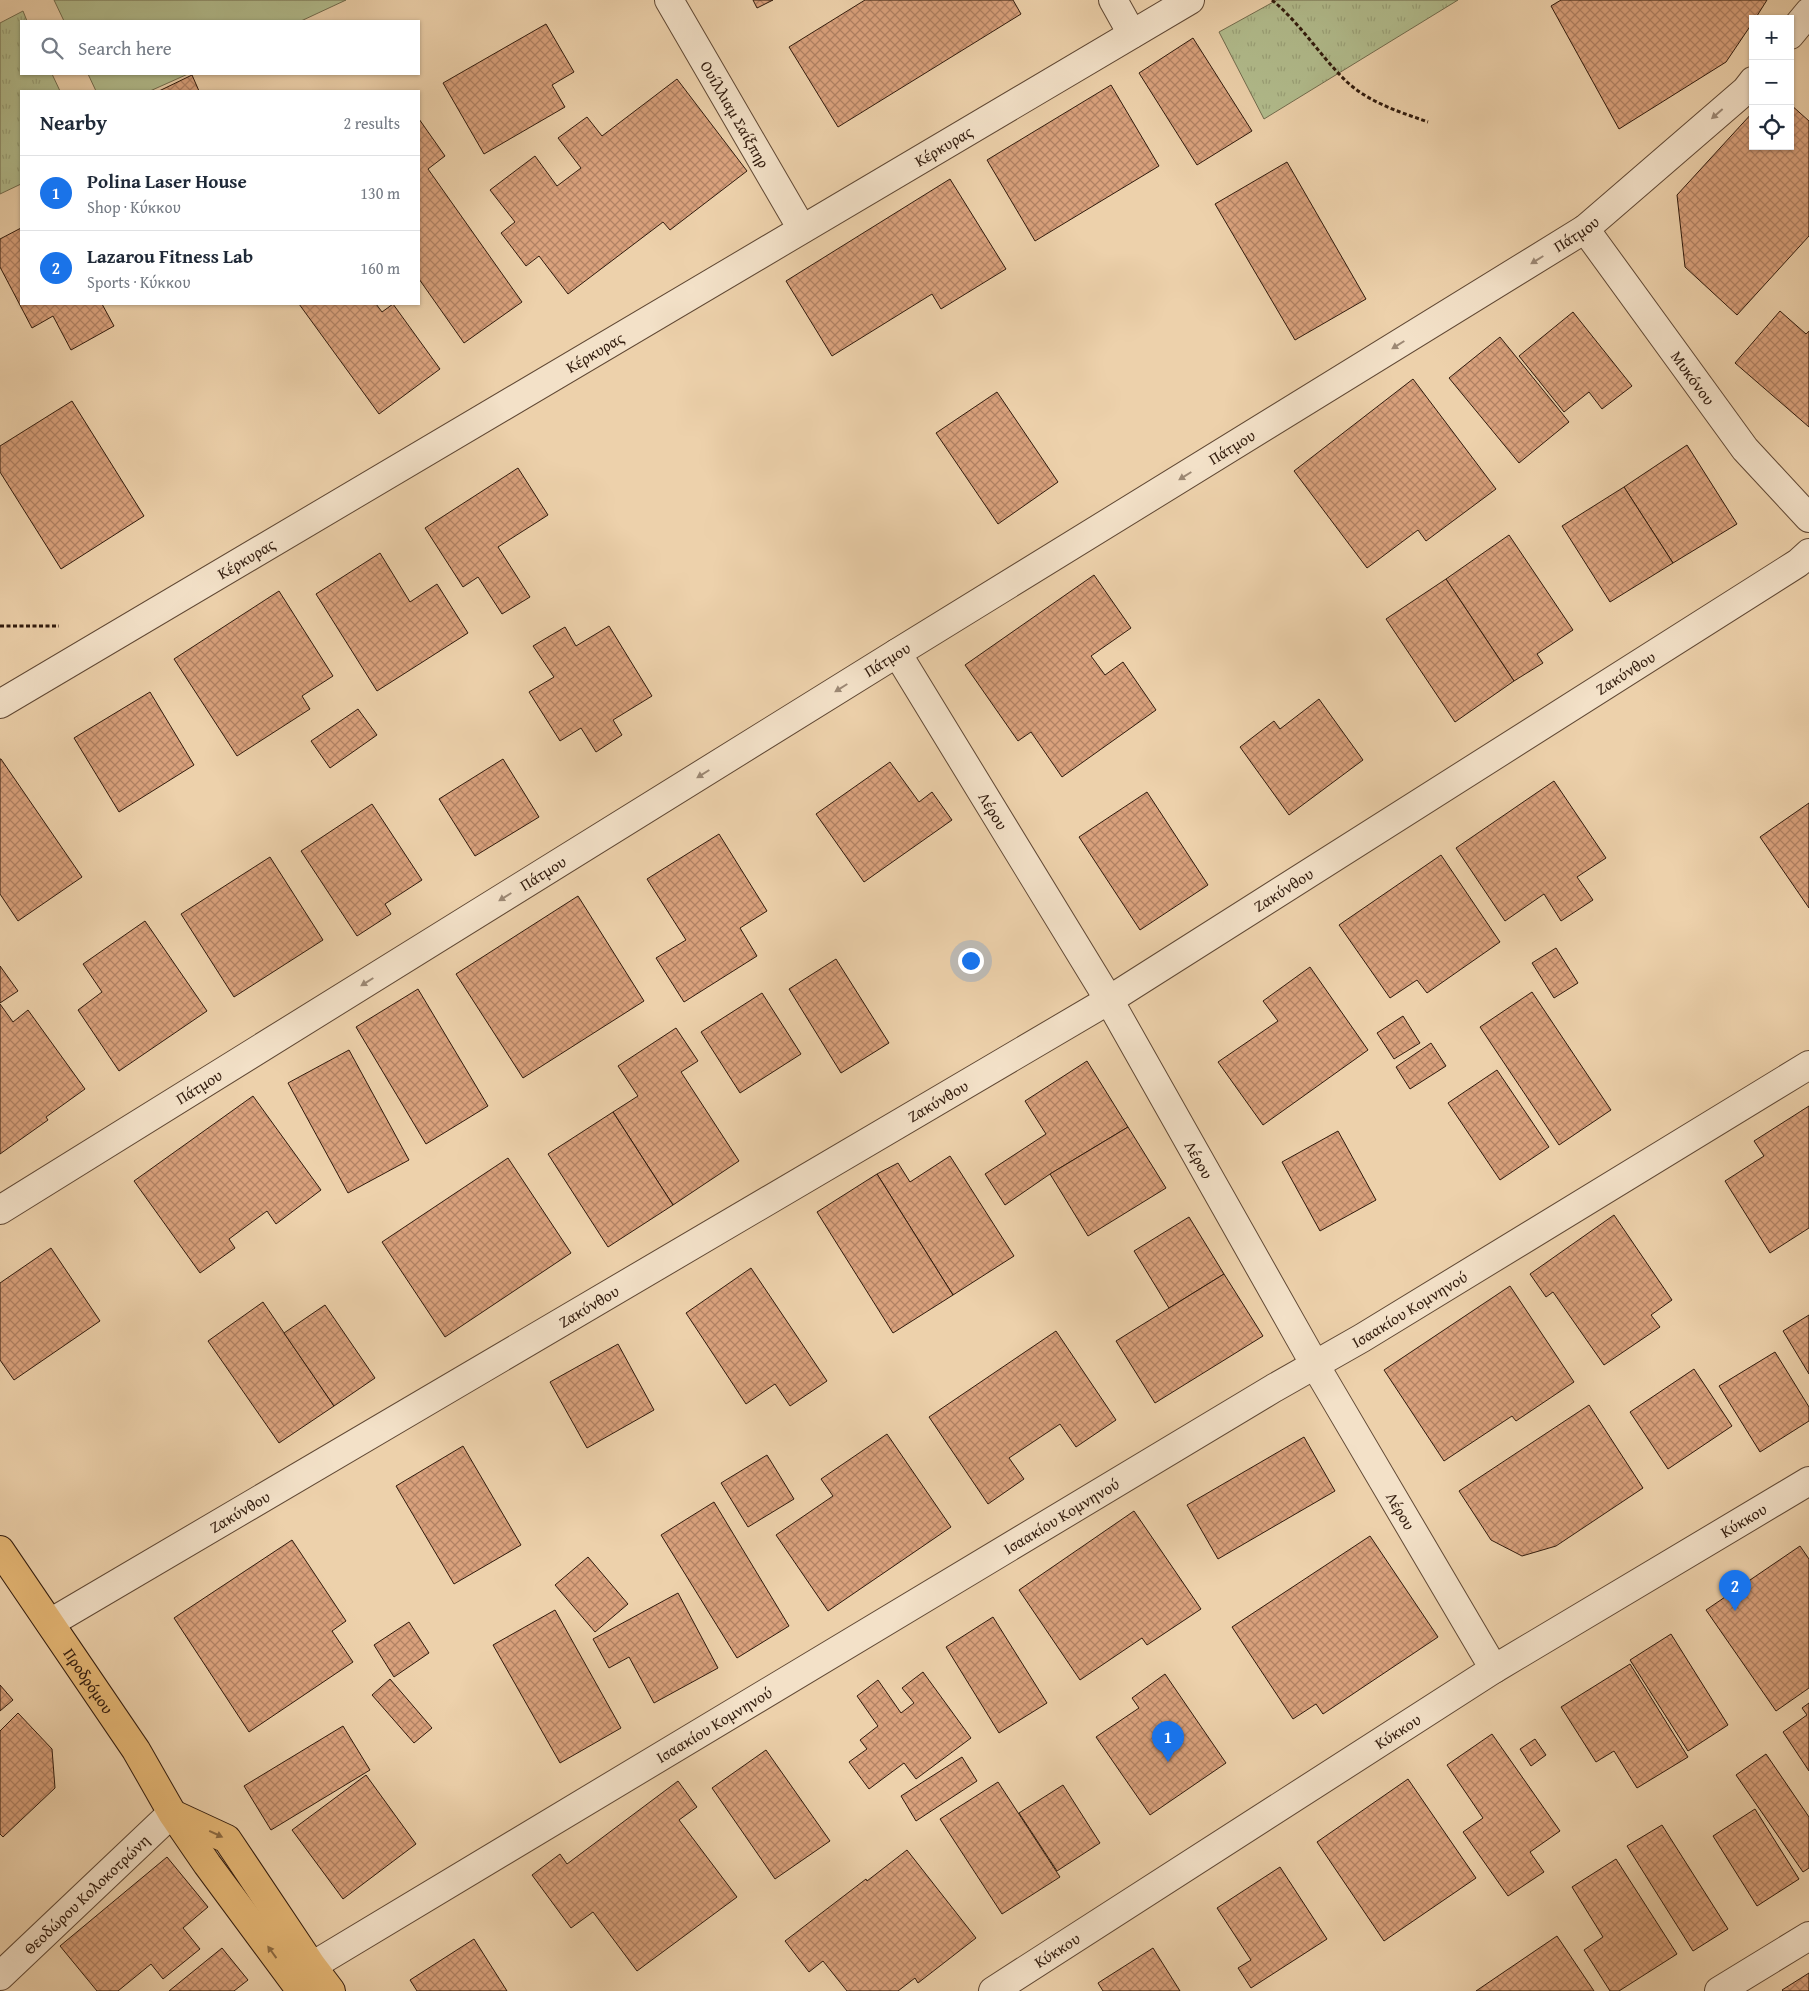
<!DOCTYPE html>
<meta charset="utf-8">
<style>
:root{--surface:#fff;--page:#f2f2f3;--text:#1f2937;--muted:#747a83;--line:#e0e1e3;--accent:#1a73e8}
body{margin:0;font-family:"Gentium Book Plus",serif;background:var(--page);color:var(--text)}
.controls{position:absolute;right:15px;top:15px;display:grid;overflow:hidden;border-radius:0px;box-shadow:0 1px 4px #0004}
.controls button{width:45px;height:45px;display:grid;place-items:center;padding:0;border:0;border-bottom:1px solid var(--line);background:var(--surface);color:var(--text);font:25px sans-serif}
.you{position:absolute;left:970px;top:960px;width:18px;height:18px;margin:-12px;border:4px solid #fff;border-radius:50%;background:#1a73e8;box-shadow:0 0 0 8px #1a73e833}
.badge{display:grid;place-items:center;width:32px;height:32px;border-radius:50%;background:var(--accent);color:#fff;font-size:16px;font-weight:700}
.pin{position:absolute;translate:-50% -41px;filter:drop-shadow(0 1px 2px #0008)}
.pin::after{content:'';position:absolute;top:26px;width:18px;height:15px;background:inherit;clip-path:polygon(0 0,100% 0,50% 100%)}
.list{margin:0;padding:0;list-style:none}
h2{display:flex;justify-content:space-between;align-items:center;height:65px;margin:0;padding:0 20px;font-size:21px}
h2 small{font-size:16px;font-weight:400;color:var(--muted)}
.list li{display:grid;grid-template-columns:32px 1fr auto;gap:15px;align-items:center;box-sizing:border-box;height:75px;padding:0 20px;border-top:1px solid var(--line)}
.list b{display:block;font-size:19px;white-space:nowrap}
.list p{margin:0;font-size:16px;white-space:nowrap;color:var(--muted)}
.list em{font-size:16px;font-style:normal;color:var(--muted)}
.icon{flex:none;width:28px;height:28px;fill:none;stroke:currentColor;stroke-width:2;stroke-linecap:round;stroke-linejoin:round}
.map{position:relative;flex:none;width:1809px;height:1991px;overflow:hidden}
.search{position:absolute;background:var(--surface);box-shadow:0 1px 4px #0004;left:20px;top:20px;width:400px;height:55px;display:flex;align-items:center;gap:12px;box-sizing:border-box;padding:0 18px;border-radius:0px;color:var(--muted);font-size:19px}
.panel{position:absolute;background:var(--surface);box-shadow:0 1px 4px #0004;left:20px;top:90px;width:400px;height:215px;border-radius:0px}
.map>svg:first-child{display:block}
.grass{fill:url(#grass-tufts);stroke:#726c4e}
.pitch{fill:#b2bd8e;stroke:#726c4e}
.building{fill:url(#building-cross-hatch);stroke:#311b0d}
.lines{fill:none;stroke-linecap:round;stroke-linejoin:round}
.minor-casing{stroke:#604834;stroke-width:30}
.major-casing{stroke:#311b0d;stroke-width:30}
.path{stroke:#311b0d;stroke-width:3;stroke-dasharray:4 2.5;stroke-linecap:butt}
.minor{stroke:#f3e1c8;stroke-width:28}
.major{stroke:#e6b876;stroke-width:28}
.oneway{fill:#9c8874}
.oneway2{fill:#8c6a42}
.labels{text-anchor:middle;stroke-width:4.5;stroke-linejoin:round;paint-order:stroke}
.street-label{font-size:16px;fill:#311b0d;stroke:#f3e1c8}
</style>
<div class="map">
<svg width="1809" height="1991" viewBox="0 0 1809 1991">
<defs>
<pattern id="grass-tufts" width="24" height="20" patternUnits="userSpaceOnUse" patternTransform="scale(1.25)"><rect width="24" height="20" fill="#b2bd8e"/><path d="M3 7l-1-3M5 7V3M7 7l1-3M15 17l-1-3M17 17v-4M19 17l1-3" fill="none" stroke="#9aa279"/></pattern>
<pattern id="building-cross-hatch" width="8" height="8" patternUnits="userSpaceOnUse" patternTransform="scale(1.25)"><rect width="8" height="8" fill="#d9a17c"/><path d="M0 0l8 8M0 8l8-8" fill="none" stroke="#b18264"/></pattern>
</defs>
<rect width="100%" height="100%" fill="#edd1ab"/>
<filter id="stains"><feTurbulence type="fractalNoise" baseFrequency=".004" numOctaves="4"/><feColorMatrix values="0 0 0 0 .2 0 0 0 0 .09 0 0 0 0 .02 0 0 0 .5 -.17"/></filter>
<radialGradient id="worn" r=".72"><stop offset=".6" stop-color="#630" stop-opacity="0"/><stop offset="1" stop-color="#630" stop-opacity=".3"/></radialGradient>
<g class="grass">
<polygon points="1277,0 1458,0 1264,119 1219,32"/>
<polygon points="23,11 27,21 21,21 21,74 52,74 60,91 21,91 21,184 0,194 0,23"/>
</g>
<g class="pitch">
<polygon points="54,0 346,0 301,21 64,21"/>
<polygon points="88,74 188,74 150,91 96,91"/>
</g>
<g class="building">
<polygon points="753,0 773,0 757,8"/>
<polygon points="865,0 1013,0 1021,14 838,127 789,47"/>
<polygon points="1561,0 1767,0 1755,19 1753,19 1753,22 1726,62 1619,129 1551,6"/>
<polygon points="546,24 574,72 552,85 565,107 484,154 443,83"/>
<polygon points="1193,38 1252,131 1197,165 1139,73"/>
<polygon points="192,75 199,91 159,91"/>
<polygon points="677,79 747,171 670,230 663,222 568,294 539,256 526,266 501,233 515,222 490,190 535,156 557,186 581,168 558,138 587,117 602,136"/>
<polygon points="1111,85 1159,166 1035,241 987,160"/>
<polygon points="1790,104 1809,121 1809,236 1737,315 1685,267 1677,195 1753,112 1753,146 1790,146"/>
<polygon points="419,119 445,156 428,169 522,302 464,343 419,279"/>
<polygon points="1287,162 1366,299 1295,340 1215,204"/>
<polygon points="950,179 1006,269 941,309 932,294 832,356 786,281"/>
<polygon points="21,228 21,304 102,304 114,326 71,350 53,316 32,328 0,267 0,239"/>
<polygon points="299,304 376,304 382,312 393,304 440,369 379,414"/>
<polygon points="1780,311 1806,334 1809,331 1809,427 1735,363"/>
<polygon points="1573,312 1632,386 1602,409 1589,392 1564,412 1519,356"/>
<polygon points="1500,337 1569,422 1519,463 1449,378"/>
<polygon points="1413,379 1496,489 1426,541 1418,530 1367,568 1294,471"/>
<polygon points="997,392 1058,482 998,524 936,433"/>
<polygon points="72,401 144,516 61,569 0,472 0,446"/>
<polygon points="1687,445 1737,524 1673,563 1624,487"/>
<polygon points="518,468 548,515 498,547 530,597 502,614 478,577 463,587 425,528"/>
<polygon points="1624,487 1673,563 1610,602 1562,526"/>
<polygon points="1509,535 1573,630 1537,654 1543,663 1514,681 1446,579"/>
<polygon points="380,553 410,602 437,584 468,633 377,691 316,594"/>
<polygon points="1094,575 1131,628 1091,656 1105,675 1123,662 1156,710 1062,777 1031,732 1018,741 965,665"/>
<polygon points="1446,579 1514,681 1455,722 1386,619"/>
<polygon points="279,591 333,676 302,696 310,709 237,756 174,659"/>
<polygon points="609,626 652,696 613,720 622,735 596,752 581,728 560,741 529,692 554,677 533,646 565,627 576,646"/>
<polygon points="150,692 194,765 119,812 74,738"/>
<polygon points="1319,699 1363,760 1289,815 1240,747 1274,721 1280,729"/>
<polygon points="358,709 377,735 330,768 311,741"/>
<polygon points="0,759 1,759 82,877 18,921 0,894"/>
<polygon points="503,759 539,817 475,856 439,799"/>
<polygon points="890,762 919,802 932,792 952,820 864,882 816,814"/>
<polygon points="1554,781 1606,858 1577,877 1593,900 1561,921 1544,894 1505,921 1456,848"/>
<polygon points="1147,792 1208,885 1140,930 1079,837"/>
<polygon points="1809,803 1809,908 1760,837"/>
<polygon points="372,804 422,880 385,904 391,914 357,936 301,851"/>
<polygon points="719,834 767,911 740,928 757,956 684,1002 656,958 686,940 647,879"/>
<polygon points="1441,855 1500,942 1427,993 1417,980 1390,998 1339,925"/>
<polygon points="270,857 323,940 234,997 181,914"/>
<polygon points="578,896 644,1001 523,1078 456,974"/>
<polygon points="145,921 207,1011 119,1071 78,1010 102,992 83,964"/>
<polygon points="1556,948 1578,983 1554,998 1532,963"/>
<polygon points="836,959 889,1043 841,1073 789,989"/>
<polygon points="0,966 18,991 0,1003"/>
<polygon points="1310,967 1368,1050 1263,1125 1218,1062 1278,1021 1263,1001"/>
<polygon points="418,989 488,1106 426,1144 356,1027"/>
<polygon points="1532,992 1611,1110 1559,1145 1480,1027"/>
<polygon points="762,993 801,1054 740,1093 701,1032"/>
<polygon points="0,1004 13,1022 28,1010 85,1089 46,1117 48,1120 0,1154"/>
<polygon points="1403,1016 1420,1043 1394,1059 1377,1033"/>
<polygon points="676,1028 698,1061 681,1072 739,1161 673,1205 613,1112 638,1096 618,1066"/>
<polygon points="1431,1043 1446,1066 1410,1089 1396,1067"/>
<polygon points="349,1050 409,1160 348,1193 288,1083"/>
<polygon points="1087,1061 1128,1127 1050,1174 1005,1205 985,1174 1046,1134 1025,1101"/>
<polygon points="1497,1070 1549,1147 1500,1180 1448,1103"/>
<polygon points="253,1096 321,1190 276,1224 267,1211 229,1239 235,1248 200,1273 134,1181"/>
<polygon points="1809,1106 1809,1228 1770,1253 1725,1181 1764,1156 1754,1141"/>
<polygon points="613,1112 673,1205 608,1247 548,1154"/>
<polygon points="1128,1127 1166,1188 1088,1236 1050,1174"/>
<polygon points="1338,1131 1376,1200 1320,1231 1282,1162"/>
<polygon points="950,1156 1014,1256 953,1295 877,1174 898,1163 910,1182"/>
<polygon points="508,1158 571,1253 445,1337 382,1242"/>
<polygon points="877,1174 953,1295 893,1333 817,1212"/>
<polygon points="1614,1215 1672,1300 1651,1315 1660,1327 1604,1365 1553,1292 1546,1297 1530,1274"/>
<polygon points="1189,1217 1224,1274 1169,1308 1134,1251"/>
<polygon points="51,1248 100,1321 14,1380 0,1360 0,1283"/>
<polygon points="751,1268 827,1381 790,1406 775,1384 746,1404 686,1313"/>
<polygon points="1224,1274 1263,1336 1155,1403 1116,1341"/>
<polygon points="1510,1286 1574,1382 1516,1421 1512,1416 1444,1461 1384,1370"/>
<polygon points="263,1302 334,1406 279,1443 208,1341"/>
<polygon points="325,1305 375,1378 334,1406 284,1333"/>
<polygon points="1809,1315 1809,1374 1783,1331"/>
<polygon points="1056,1331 1116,1420 1076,1447 1060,1424 1009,1458 1024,1479 988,1504 929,1417"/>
<polygon points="618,1344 654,1410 587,1448 550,1382"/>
<polygon points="1775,1352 1809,1407 1809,1421 1760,1452 1719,1386"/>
<polygon points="1694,1369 1732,1426 1668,1469 1630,1412"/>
<polygon points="1589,1405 1643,1488 1556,1546 1522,1556 1491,1540 1459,1491"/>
<polygon points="887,1434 951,1527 828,1611 776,1535 833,1496 821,1479"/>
<polygon points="1304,1437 1335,1491 1218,1559 1187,1505"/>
<polygon points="463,1446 521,1545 454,1584 396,1486"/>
<polygon points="767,1455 794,1499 748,1527 721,1483"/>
<polygon points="714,1502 789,1626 737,1658 661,1535"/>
<polygon points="1134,1511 1201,1609 1147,1645 1142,1638 1080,1680 1019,1590"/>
<polygon points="1370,1536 1438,1637 1323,1714 1316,1704 1293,1719 1232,1627"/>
<polygon points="292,1540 346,1621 332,1631 353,1662 249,1732 174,1618"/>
<polygon points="1800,1546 1809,1559 1809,1688 1776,1711 1706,1610"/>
<polygon points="588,1557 628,1604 595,1632 555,1585"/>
<polygon points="678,1593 718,1668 654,1703 629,1657 609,1668 593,1639"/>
<polygon points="555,1610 621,1728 560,1763 493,1645"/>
<polygon points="993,1617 1047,1703 999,1733 946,1647"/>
<polygon points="409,1622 429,1653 394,1677 374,1645"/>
<polygon points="1671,1634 1728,1725 1688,1751 1630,1660"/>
<polygon points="1630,1664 1688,1757 1637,1788 1614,1751 1596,1762 1561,1707"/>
<polygon points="923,1672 971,1738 916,1779 904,1763 869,1789 849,1762 867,1749 860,1740 878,1726 857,1696 878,1680 901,1713 914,1703 902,1688"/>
<polygon points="1165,1674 1226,1763 1150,1815 1096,1737 1139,1708 1132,1698"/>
<polygon points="390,1679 432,1728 414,1743 372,1695"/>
<polygon points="0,1685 13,1700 0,1711"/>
<polygon points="1809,1703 1809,1771 1783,1732 1807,1715 1802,1708"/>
<polygon points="18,1713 52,1749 55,1788 3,1837 0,1834 0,1731"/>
<polygon points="343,1726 370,1770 271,1830 244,1786"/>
<polygon points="1492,1734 1560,1831 1530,1852 1544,1872 1508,1896 1463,1832 1483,1818 1447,1765"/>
<polygon points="1535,1739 1546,1755 1531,1766 1520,1749"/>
<polygon points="766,1750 830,1841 775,1879 712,1788"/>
<polygon points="1766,1754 1809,1817 1809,1868 1803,1872 1736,1775"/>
<polygon points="962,1757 977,1781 916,1821 901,1796"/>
<polygon points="366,1775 416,1844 343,1899 292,1830"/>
<polygon points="1408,1779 1476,1878 1384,1941 1317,1842"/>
<polygon points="678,1781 697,1807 679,1820 737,1897 637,1971 593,1912 571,1928 532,1875 560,1854 567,1864"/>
<polygon points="998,1782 1060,1877 1002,1914 940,1819"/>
<polygon points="1063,1785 1100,1843 1057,1871 1019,1813"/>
<polygon points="1755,1809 1799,1879 1757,1906 1713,1836"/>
<polygon points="1662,1825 1728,1929 1693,1951 1627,1846"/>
<polygon points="907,1850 976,1938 918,1983 915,1978 898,1991 847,1991 823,1961 809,1972 785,1941 866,1879 867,1881"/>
<polygon points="167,1857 208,1907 183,1928 200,1949 163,1979 151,1964 118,1991 97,1991 60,1946"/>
<polygon points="1616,1859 1677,1954 1619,1991 1610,1991 1584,1950 1603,1937 1572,1887"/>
<polygon points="1280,1867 1327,1939 1251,1988 1238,1968 1251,1960 1217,1908"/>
<polygon points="1557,1936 1594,1991 1476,1991"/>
<polygon points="474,1939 507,1991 417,1991 410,1980"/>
<polygon points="222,1948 248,1980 234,1991 169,1991"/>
<polygon points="1153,1948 1180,1991 1103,1991 1098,1983"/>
<polygon points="1809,1973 1809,1991 1783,1991 1782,1990"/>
</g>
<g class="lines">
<g class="minor-casing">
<g id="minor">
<path id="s1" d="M669 0 802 229"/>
<polyline points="1113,0 1132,34"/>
<polyline points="1790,35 1809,12"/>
<path id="s2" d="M1585 229 1745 449 1809 518"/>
<path id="s3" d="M897 653 1109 1000 1315 1365 1494 1669"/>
<path id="s4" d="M0 704 1190 0"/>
<path id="s5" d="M0 1210 897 653 1585 229 1746 90 1753 81"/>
<path id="s6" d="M50 1623 1109 1000 1798 563 1809 553"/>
<path id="s7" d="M312 1966 1274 1388 1362 1338 1809 1065"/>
<path id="s8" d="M0 1976 172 1813"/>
<path id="s9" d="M993 1991 1494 1669 1809 1481"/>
<polyline points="1719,1991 1809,1936"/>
</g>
</g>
<g class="major-casing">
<g id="major">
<path id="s10" d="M0 1550 136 1750 172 1813 207 1864 301 1991"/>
<polyline points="173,1814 227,1839 312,1966 331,1991"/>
</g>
</g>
<g class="path">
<path d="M1272 0C1301 24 1320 56 1347 82 1370 103 1400 112 1428 122"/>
<polyline points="0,626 59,626"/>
</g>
<use href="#minor" class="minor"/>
<use href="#major" class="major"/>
</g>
<defs><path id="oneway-solid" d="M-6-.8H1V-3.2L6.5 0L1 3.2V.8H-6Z" transform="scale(1.25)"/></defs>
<g class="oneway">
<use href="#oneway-solid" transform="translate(1717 114) rotate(139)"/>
<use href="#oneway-solid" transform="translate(1537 260) rotate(148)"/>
<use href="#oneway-solid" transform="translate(1398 345) rotate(148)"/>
<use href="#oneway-solid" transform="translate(1185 476) rotate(148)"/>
<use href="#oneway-solid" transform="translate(841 688) rotate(148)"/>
<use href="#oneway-solid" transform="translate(703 774) rotate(148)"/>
<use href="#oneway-solid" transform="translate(505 897) rotate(148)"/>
<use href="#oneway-solid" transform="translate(367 982) rotate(148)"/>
</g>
<g class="oneway2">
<use href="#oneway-solid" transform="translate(216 1834) rotate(25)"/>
<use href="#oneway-solid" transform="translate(272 1952) rotate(-126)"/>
</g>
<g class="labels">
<g class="street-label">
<text dy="6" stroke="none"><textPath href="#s1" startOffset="132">Ουίλλιαμ Σαίξπηρ</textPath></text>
<text dy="6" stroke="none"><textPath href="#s4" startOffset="1096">Κέρκυρας</textPath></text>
<text dy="6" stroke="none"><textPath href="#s5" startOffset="1854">Πάτμου</textPath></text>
<text dy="6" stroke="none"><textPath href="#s4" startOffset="691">Κέρκυρας</textPath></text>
<text dy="6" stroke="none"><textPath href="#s2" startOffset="184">Μυκόνου</textPath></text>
<text dy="6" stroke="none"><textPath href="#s5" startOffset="1449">Πάτμου</textPath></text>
<text dy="6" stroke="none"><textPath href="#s4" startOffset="286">Κέρκυρας</textPath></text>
<text dy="6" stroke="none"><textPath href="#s5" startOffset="1044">Πάτμου</textPath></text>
<text dy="6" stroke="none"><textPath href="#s6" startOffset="1840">Ζακύνθου</textPath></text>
<text dy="6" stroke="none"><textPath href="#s3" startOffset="185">Λέρου</textPath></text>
<text dy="6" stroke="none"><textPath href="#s5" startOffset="639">Πάτμου</textPath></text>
<text dy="6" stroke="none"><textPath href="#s6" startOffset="1435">Ζακύνθου</textPath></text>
<text dy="6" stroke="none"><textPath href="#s5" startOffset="234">Πάτμου</textPath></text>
<text dy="6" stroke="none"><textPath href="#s6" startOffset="1030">Ζακύνθου</textPath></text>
<text dy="6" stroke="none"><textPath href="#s3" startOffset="590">Λέρου</textPath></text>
<text dy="6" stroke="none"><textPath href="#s6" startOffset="625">Ζακύνθου</textPath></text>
<text dy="6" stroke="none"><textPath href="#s7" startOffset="1279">Ισαακίου Κομνηνού</textPath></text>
<text dy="6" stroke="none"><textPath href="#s3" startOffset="995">Λέρου</textPath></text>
<text dy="6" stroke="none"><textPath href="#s6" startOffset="220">Ζακύνθου</textPath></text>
<text dy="6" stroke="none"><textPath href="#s7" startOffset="874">Ισαακίου Κομνηνού</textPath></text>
<text dy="6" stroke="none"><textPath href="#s9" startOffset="886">Κύκκου</textPath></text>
<text dy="6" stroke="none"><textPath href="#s10" startOffset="158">Προδρόμου</textPath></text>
<text dy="6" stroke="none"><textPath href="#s7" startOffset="469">Ισαακίου Κομνηνού</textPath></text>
<text dy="6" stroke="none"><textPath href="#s9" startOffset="481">Κύκκου</textPath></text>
<text dy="6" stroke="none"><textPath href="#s8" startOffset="119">Θεοδώρου Κολοκοτρώνη</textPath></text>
<text dy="6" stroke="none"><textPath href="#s9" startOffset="76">Κύκκου</textPath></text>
</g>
</g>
<rect width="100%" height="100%" filter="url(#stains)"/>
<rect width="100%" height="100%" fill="url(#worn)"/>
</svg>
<div class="controls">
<button>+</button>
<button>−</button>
<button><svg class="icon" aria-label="locate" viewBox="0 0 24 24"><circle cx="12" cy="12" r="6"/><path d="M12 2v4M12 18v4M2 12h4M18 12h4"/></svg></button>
</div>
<div class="you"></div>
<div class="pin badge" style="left:1168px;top:1762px">1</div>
<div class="pin badge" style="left:1735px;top:1611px">2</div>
<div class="search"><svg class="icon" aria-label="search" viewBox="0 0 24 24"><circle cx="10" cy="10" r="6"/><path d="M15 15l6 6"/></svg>Search here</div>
<section class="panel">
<h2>Nearby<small>2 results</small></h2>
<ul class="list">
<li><span class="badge">1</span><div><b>Polina Laser House</b><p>Shop · Κύκκου</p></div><em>130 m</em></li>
<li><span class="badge">2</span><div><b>Lazarou Fitness Lab</b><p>Sports · Κύκκου</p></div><em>160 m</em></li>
</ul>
</section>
</div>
